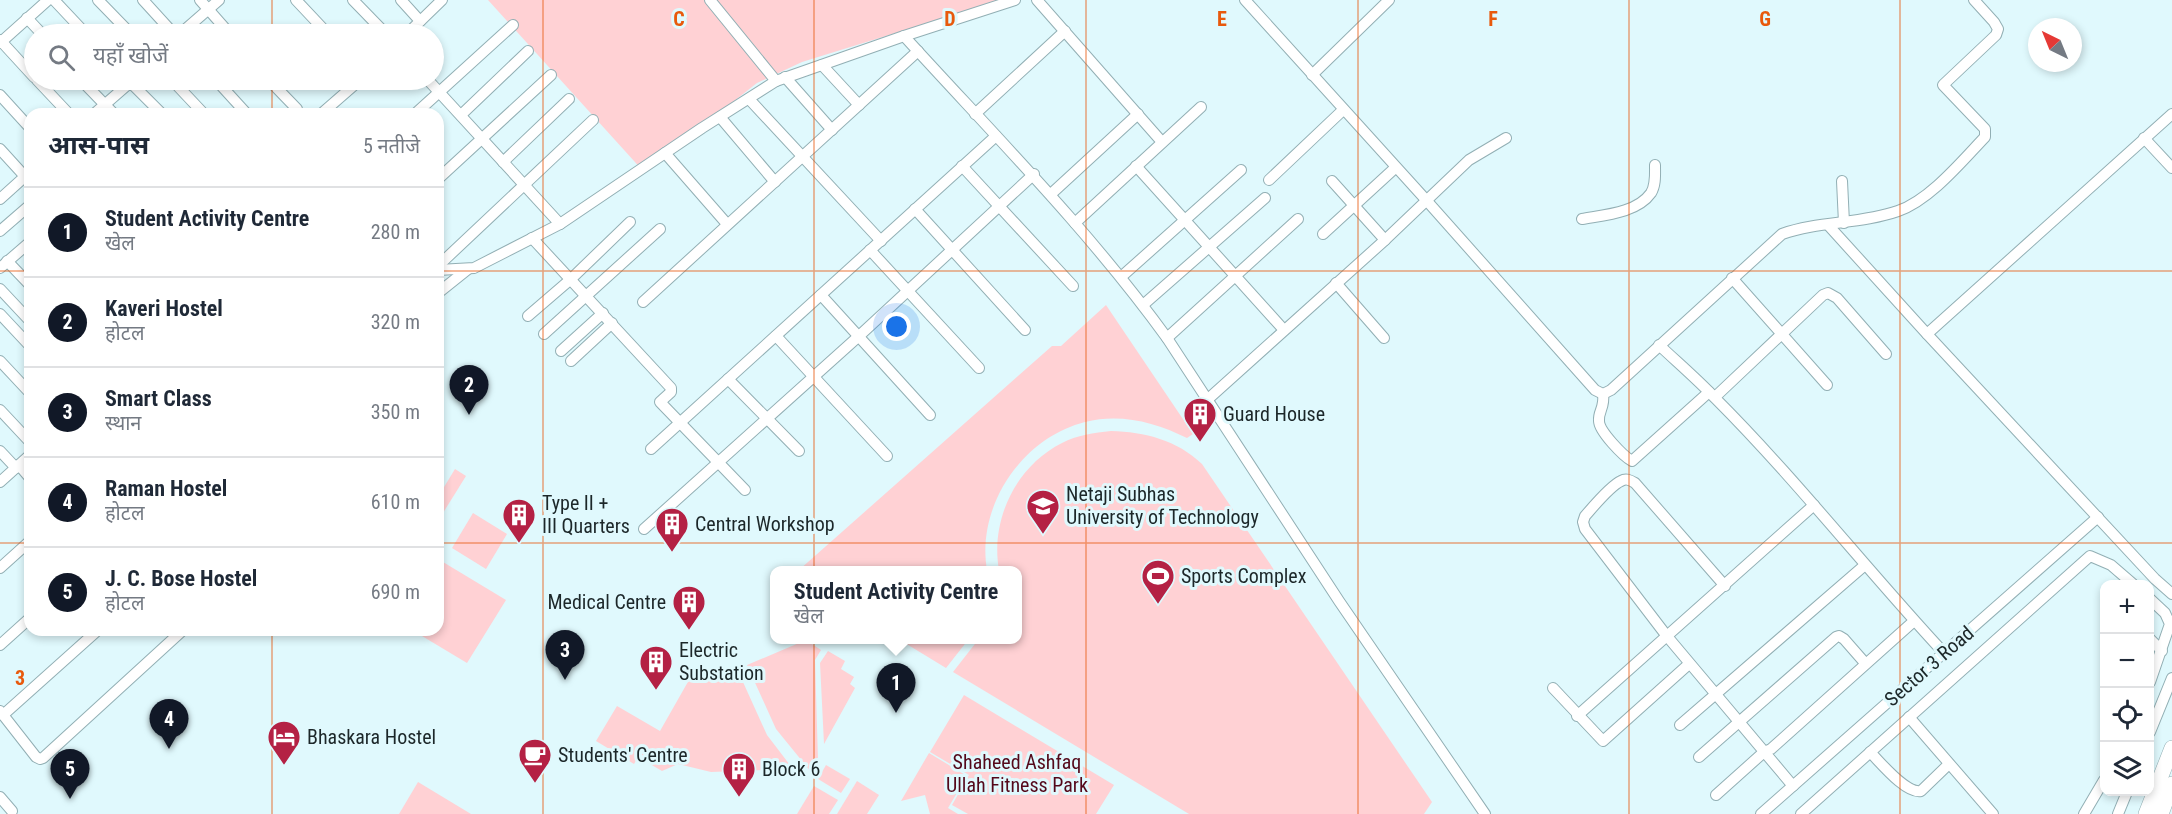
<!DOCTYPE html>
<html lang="hi">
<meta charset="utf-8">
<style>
:root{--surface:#fff;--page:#f2f2f3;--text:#1f2937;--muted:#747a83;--line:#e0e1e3;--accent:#111827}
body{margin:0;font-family:"Roboto Condensed","Noto Sans Devanagari",sans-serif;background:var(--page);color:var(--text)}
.controls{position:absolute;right:18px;bottom:18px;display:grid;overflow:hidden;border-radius:12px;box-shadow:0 3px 9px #0003}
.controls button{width:54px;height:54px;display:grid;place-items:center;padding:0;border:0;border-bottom:2px solid var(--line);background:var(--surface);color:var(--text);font:30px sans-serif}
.compass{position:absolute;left:2028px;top:18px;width:54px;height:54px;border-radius:50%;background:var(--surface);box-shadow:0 3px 9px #0003;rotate:317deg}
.you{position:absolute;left:897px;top:327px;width:21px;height:21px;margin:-15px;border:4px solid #fff;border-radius:50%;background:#1a73e8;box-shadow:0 0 0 9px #1a73e833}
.badge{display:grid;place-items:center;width:39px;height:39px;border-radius:50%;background:var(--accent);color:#fff;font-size:20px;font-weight:700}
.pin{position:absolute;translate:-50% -50px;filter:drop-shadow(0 2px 3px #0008)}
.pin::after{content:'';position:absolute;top:32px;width:21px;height:18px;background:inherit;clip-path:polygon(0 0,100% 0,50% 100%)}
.popup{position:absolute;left:770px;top:566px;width:252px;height:78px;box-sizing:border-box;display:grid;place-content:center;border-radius:12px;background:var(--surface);filter:drop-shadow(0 2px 4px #0005);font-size:20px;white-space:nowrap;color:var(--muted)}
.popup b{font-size:22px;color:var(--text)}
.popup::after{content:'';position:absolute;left:50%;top:100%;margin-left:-12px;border:12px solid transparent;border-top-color:var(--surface)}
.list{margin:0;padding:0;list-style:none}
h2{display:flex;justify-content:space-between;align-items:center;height:78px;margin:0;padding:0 24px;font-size:26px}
h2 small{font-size:20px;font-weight:400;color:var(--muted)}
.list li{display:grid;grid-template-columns:39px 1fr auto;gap:18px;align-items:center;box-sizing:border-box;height:90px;padding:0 24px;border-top:2px solid var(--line)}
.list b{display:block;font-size:22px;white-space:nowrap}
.list p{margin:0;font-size:20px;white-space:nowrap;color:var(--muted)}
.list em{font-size:20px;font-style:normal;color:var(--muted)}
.icon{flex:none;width:33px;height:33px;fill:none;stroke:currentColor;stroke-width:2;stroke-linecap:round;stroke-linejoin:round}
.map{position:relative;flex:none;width:2172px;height:814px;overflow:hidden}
.search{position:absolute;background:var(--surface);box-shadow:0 3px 9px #0003;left:24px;top:24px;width:420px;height:66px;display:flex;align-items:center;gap:15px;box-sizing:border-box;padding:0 21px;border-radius:33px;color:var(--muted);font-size:22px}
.panel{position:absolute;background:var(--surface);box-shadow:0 3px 9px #0003;left:24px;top:108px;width:420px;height:528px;border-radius:18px}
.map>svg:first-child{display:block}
.green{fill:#ffd1d4}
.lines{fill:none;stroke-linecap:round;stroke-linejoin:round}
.minor-casing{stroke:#92afb4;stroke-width:12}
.secondary-casing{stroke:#92afb4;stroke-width:16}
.minor{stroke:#fff;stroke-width:10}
.secondary{stroke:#fff;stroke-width:15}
.grid{fill:none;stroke:#e8590c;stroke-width:1.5;stroke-opacity:0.55}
.labels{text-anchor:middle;stroke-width:6;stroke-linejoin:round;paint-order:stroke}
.poi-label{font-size:20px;fill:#1c2729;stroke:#e0f9fd;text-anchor:start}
.street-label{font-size:20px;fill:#1c2729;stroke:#e0f9fd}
.park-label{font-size:20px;fill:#54081a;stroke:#e0f9fd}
.grid-label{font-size:20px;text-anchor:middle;font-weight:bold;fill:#e8590c;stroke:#e0f9fd;stroke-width:6;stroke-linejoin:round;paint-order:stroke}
</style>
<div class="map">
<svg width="2172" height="814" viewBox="0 0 2172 814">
<rect width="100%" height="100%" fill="#e0f9fd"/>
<g class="green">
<polygon points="488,0 1002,0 802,62 757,83 644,172"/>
<path d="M1106 305 1193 434 1187 438C1155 422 1120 413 1085 422 1022 438 976 506 987 570H799L1052 346H1061Z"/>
<path d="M1111 431C1145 432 1177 440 1202 464L1432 802 1424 814H1189L953 672 978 640H1018V570H999C990 520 1016 466 1062 443 1077 435 1094 433 1111 431Z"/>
<polygon points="455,469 466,476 438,521 438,497"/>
<polygon points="473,513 507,534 486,569 452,548"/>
<polygon points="438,559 506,600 467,663 412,630 438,630"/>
<polygon points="806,640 821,650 815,660 818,760 811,772 776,729 747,665"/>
<polygon points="900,640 968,640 946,668"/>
<polygon points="828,651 845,661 841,669 854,677 850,684 855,688 824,744 820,663"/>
<polygon points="738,671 767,735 793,769 711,772 678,764 662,771 638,757 634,764 596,741 617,706 660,731 693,673 710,675"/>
<polygon points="964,695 1114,785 1096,814 968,814 952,805 969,775 930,752"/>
<polygon points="929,753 967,776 948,808 958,814 930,814 925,795 901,801"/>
<polygon points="826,765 850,779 841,793 818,779"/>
<polygon points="857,781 879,795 867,814 837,814"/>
<polygon points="418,782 471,814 399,814"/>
<polygon points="814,786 838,800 829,814 797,814"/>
</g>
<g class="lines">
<g class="minor-casing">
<g id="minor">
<polyline points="54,0 86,34"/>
<polyline points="98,0 131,34"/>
<polyline points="143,0 174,34"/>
<polyline points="200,0 230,34"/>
<polyline points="296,0 328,34"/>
<polyline points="353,0 386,34"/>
<polyline points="401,0 420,21"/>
<polyline points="710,0 776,81"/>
<polyline points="1037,0 1162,142"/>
<path d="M1245 0 1427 201 1595 390 1603 394 1611 390 1782 234C1818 221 1861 224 1898 211 1930 200 1962 161 1985 137V129L1943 85 1996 35 1998 29 1994 22 1974 0"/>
<polyline points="27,18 42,34"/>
<polyline points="180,34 219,0"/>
<polyline points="407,34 442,0"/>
<path d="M904 36C994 135 1088 229 1167 338L1339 601 1485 814"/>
<polyline points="0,40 34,77"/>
<polyline points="0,43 48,0"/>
<polyline points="822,65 859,105"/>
<polyline points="1312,75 1389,0"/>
<polyline points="785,77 832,130"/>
<polyline points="37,80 69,114"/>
<polyline points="81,80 114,114"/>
<polyline points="128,80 162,114"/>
<polyline points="172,80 204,114"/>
<polyline points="216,80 247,114"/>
<polyline points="269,80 297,109"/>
<polyline points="428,80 560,224"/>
<polyline points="0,95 30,128"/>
<polyline points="749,99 881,241"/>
<polyline points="94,114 133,80"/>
<polyline points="321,114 360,80"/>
<polyline points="415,114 513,25"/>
<polyline points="975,114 1065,31"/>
<polyline points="461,115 528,51"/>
<polyline points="720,117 775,182"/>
<polyline points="2144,138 2172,168"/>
<polyline points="0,149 30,182"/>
<polyline points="665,153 727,224"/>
<polyline points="503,162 569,99"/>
<polyline points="962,166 1073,286"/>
<polyline points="1136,166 1284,330"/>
<polyline points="438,179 551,75"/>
<polyline points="1269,180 1343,110"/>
<polyline points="1332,181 1385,240"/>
<polyline points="1842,181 1844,223"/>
<polyline points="1051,194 1138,114"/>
<polyline points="0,199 30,172"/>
<polyline points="915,209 1025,330"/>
<path d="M1582 219C1604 215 1637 213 1651 193 1656 185 1655 174 1655 165"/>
<polyline points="1075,223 1201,107"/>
<polyline points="1829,226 1927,334 2155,579 2172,594"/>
<polyline points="0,231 30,205"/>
<polyline points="1323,234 1395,168"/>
<polyline points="532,238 671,388 671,392 660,402 745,490"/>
<polyline points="870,250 979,368"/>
<polyline points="7,261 30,285"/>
<polyline points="438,266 593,120"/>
<polyline points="0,268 30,242"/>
<polyline points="438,270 474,268 560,224 702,128 776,81 904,36 1015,0"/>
<polyline points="1121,277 1241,170"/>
<polyline points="1732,278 1827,385"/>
<polyline points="1336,283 1384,338"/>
<polyline points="0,289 30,321"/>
<polyline points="438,293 468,269"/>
<polyline points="821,295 930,415"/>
<polyline points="643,302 918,51"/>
<polyline points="1143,305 1265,198"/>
<polyline points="0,314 30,346"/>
<polyline points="528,316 571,279 630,222"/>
<polyline points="544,334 660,229"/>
<polyline points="1927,334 2172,114"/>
<polyline points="776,336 887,456"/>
<polyline points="1167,338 1298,219"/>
<path d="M1659 345C1677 362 1697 379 1715 398 1796 479 1866 569 1944 653"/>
<polyline points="561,351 603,313"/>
<polyline points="0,361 30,393"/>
<polyline points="571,361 612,323"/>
<polyline points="728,379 799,451"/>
<path d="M1603 394C1605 408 1598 411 1599 421 1599 431 1623 456 1632 461L1709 392"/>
<polyline points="1715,397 1823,295 1828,293 1837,298 1886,354"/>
<polyline points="1207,400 1385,240 1469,160 1506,138"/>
<polyline points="0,410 30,442"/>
<polyline points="651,449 996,136"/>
<polyline points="0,451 16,468"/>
<polyline points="19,465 30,478"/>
<polyline points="0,482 30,455"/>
<polyline points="644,529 859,336 1034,174"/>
<polyline points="0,568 30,541"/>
<path d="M1725 586 1635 483C1630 480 1626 478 1621 481 1610 486 1593 507 1585 516L1583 522 1585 529 1666 635 1793 786"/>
<polyline points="2150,599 2165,613 2170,624 2150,682"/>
<polyline points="2150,639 2162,651"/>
<polyline points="0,645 30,618"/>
<polyline points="1553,688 1603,741 1689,664"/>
<polyline points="0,711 36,757 40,759 43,758 183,630"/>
<polyline points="3,715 98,630"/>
<polyline points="1577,716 1814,505"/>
<polyline points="1909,717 1993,814"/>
<polyline points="1680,725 1865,565"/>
<polyline points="2150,732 2172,678"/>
<path d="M1870 752C1881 763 1906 794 1921 791L1949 764"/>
<polyline points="1699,757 1836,637 1839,636 1844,639 1865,663"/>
<polyline points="1716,795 1764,752 1771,749 1914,621"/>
<polyline points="0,797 12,811"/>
<polyline points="1761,814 2098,517"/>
<polyline points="1801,814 2090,556 2111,565 2133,584"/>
<polyline points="2084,814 2104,780"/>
<polyline points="2118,814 2127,792"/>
</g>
</g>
<g class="secondary-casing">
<g id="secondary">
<polyline points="2146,814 2172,748"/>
<polyline points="2161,814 2172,784"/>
</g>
</g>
<use href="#minor" class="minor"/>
<use href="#secondary" class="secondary"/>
</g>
<path class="grid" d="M272 0V34M543 0V814M814 0V814M1086 0V814M1358 0V814M1629 0V814M1900 0V814M272 80V114M0 271H30M438 271H2172M0 543H30M438 543H2172M272 630V814"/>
<defs>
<g id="building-pin" transform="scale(1.725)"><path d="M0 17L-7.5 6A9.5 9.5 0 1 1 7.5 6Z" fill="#b42144" stroke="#e0f9fd"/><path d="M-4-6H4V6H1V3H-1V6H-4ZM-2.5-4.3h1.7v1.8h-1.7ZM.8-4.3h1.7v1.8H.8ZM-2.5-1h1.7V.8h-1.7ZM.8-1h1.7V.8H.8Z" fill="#fff"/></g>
<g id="university-pin" transform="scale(1.725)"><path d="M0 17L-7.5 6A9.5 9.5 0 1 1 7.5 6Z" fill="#b42144" stroke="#e0f9fd"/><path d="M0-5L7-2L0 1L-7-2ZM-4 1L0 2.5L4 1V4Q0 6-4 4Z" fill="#fff"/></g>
<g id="stadium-pin" transform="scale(1.725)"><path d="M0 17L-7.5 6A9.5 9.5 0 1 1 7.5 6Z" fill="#b42144" stroke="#e0f9fd"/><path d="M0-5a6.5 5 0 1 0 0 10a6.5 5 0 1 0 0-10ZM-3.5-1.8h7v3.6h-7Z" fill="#fff"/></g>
<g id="hotel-pin" transform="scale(1.725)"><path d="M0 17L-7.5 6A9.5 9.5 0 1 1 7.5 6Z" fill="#b42144" stroke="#e0f9fd"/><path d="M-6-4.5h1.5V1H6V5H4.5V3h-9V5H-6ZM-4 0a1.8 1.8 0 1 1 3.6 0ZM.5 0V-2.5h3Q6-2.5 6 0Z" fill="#fff"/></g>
<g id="cafe-pin" transform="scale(1.725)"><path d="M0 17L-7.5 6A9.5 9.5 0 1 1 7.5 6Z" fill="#b42144" stroke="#e0f9fd"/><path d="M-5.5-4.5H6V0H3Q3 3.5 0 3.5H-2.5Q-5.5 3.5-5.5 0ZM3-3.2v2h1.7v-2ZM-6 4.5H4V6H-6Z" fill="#fff"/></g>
</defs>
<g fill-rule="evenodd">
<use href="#building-pin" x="1200" y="414"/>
<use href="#university-pin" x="1043" y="506"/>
<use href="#building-pin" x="519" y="515"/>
<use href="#building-pin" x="672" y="524"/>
<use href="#stadium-pin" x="1158" y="576"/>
<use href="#building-pin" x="689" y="602"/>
<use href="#building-pin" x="656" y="662"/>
<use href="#hotel-pin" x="284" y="737"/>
<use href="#cafe-pin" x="535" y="755"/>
<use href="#building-pin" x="739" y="769"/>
</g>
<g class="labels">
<g class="poi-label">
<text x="1223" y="421">Guard House</text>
<text x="1066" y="501">Netaji Subhas<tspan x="1066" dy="23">University of Technology</tspan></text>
<text x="542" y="510">Type II +<tspan x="542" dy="23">III Quarters</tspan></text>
<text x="695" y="531">Central Workshop</text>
<text x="1181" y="583">Sports Complex</text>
<text x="666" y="609" text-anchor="end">Medical Centre</text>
<text x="679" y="657">Electric<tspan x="679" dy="23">Substation</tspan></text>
<text x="307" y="744">Bhaskara Hostel</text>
<text x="558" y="762">Students' Centre</text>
<text x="762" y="776">Block 6</text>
</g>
<g class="street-label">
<text transform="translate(1929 666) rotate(-41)" y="7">Sector 3 Road</text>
</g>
<g class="park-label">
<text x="1017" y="769">Shaheed Ashfaq<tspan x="1017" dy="23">Ullah Fitness Park</tspan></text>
</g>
</g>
<g class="grid-label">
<text x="679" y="26">C</text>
<text x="950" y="26">D</text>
<text x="1222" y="26">E</text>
<text x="1493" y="26">F</text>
<text x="1765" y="26">G</text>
<text x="20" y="685">3</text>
</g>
</svg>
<div class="controls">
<button>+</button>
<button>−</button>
<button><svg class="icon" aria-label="locate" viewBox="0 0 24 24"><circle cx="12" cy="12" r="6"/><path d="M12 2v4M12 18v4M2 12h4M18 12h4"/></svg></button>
<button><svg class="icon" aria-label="layers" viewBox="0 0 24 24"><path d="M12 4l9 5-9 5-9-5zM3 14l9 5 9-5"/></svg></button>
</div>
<svg class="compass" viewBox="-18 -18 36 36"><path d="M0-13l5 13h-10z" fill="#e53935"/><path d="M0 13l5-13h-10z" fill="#747a83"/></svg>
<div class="you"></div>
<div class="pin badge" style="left:896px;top:713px">1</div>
<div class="popup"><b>Student Activity Centre</b>खेल</div>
<div class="pin badge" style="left:469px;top:415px">2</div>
<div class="pin badge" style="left:565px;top:680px">3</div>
<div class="pin badge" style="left:169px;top:749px">4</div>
<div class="pin badge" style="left:70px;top:799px">5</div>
<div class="search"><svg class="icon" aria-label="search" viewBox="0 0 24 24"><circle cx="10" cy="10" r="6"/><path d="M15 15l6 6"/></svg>यहाँ खोजें</div>
<section class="panel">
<h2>आस-पास<small>5 नतीजे</small></h2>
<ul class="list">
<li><span class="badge">1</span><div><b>Student Activity Centre</b><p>खेल</p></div><em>280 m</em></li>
<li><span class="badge">2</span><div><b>Kaveri Hostel</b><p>होटल</p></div><em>320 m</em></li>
<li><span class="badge">3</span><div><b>Smart Class</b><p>स्थान</p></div><em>350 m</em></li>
<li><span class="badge">4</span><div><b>Raman Hostel</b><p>होटल</p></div><em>610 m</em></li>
<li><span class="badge">5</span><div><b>J. C. Bose Hostel</b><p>होटल</p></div><em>690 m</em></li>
</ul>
</section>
</div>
